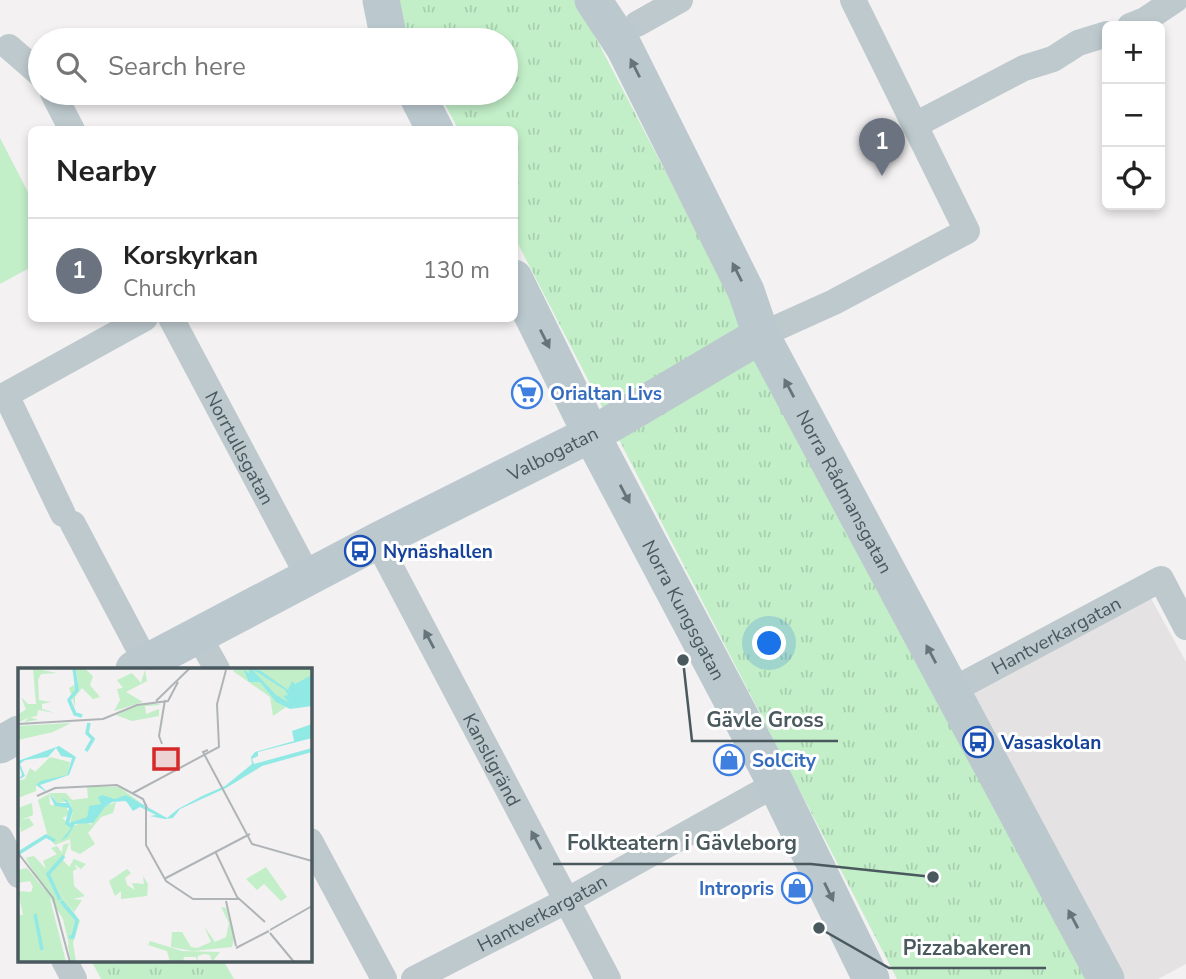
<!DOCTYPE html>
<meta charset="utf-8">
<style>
:root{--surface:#fff;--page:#f2f2f2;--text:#222;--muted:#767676;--line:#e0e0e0;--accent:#111827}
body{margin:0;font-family:"Nunito Sans",sans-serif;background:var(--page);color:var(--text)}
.controls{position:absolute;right:21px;top:21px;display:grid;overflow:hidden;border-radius:10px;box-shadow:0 4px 10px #0003}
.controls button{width:63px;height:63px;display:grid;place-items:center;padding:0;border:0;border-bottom:2px solid var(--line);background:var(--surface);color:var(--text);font:35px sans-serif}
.you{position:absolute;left:770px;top:644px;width:24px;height:24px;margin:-18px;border:5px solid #fff;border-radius:50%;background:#1a73e8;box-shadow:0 0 0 10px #1a73e833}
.badge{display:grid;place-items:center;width:46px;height:46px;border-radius:50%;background:var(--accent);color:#fff;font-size:23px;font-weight:700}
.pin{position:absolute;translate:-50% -58px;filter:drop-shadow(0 2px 4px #0008)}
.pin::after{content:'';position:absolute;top:37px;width:24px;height:21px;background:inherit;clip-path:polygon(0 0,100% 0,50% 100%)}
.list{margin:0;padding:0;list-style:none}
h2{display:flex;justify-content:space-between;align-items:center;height:91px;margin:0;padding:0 28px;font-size:30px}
h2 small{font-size:23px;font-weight:400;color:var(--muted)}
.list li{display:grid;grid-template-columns:46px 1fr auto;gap:21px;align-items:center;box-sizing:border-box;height:105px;padding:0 28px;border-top:2px solid var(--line)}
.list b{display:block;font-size:26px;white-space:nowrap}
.list p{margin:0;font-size:23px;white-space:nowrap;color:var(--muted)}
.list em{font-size:23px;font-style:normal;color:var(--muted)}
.icon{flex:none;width:38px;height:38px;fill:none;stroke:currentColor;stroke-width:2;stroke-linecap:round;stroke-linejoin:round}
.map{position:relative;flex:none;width:1186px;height:979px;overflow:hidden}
.search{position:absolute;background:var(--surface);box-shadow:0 4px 10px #0003;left:28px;top:28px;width:490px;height:77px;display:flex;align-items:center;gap:18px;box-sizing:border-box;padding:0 24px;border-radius:38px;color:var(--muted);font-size:26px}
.panel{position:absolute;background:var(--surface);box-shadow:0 4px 10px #0003;left:28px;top:126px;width:490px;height:196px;border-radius:10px}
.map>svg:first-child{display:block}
.education{fill:#e4e2e3}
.grass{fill:url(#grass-tufts)}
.pitch{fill:#c2eec8}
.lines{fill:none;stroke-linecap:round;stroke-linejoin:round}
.street{stroke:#bdc9cd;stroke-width:26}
.secondary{stroke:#bbc9cf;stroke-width:37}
.oneway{fill:#66757a}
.labels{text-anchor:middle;stroke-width:6;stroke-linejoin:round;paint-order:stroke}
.shop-label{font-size:19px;font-weight:bold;fill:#366cbe;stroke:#fff;text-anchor:start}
.street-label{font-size:19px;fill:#49595e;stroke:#fff}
.transit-label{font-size:19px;font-weight:bold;fill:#164399;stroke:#fff;text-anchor:start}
.inset-river{fill:none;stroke:#91e9e6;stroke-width:3.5}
.inset-road{fill:none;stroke:#afb4b7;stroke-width:2}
.view{fill:#d62828;fill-opacity:0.15;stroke:#d62828;stroke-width:3.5}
.inset-edge{fill:none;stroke:#49595e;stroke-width:3.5}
.leader{fill:none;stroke:#49595e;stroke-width:2.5}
.callout-dot{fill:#49595e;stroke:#fff;stroke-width:2.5}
.callout-label{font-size:21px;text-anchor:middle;font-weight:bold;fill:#49595e;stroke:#fff;stroke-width:6;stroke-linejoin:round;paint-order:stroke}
</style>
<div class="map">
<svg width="1186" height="979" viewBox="0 0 1186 979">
<defs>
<pattern id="grass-tufts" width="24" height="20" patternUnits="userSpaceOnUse" patternTransform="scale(1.75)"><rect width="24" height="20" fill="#c2eec8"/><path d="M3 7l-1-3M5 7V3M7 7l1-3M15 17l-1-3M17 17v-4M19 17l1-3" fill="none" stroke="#a8ceae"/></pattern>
</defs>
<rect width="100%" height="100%" fill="#f3f1f2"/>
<polygon class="education" points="1148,593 1186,662 1186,964 1158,979 1125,979 971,689"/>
<g class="grass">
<polygon points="397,0 576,0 1086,979 897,979 515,238 514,130 458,129 439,93 506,93 506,40 412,40 402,21"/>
<polygon points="91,960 223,960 234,979 101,979"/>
</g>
<polygon class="pitch" points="0,138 31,198 31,267 0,284"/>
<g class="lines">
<g class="street">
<polyline points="637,24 680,0"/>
<polyline points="1130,26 1145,20 1175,0"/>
<polyline points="9,47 40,74"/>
<polyline points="53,93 72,130"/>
<polyline points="915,125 1024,68 1053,59 1078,43 1107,34"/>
<path id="s1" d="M171 318 308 576"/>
<polyline points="761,335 834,302 967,231 853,0"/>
<polyline points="6,395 63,514"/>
<polyline points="0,398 145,318"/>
<polyline points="73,524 146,662"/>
<path id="s2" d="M377 541 608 979"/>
<polyline points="198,635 217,669"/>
<path id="s3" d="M951 691 1161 579 1186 627"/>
<polyline points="0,838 19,875"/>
<polyline points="310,841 384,979"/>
<polyline points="64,960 74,979"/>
<path id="s4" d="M414 979 568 900 776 784"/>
</g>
<g class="secondary">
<polyline points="381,0 389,40"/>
<path id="s5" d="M593 0 624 47 746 291 761 335 1106 979"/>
<polyline points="416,93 435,130"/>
<path id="s6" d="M514 278 591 434 776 784 871 979"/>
<path id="s7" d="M134 669 377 541 609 425 761 335"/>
<polyline points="0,745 19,734"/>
</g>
</g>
<defs><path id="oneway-solid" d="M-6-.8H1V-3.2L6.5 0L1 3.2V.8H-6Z" transform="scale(1.75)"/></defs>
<g class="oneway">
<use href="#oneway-solid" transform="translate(635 68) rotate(-117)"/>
<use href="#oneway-solid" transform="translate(737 272) rotate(-117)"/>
<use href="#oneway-solid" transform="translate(545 339) rotate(63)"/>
<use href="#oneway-solid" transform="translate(789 388) rotate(-118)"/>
<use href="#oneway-solid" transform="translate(625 494) rotate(62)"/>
<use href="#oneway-solid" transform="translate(429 639) rotate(-118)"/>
<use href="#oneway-solid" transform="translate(931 654) rotate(-118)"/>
<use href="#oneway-solid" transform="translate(536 840) rotate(-118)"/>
<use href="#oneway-solid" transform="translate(829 892) rotate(64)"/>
<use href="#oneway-solid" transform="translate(1073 919) rotate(-118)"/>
</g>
<defs>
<g id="supermarket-ring" transform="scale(1.575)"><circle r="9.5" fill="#fff" stroke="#3f7fe0" stroke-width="1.5"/><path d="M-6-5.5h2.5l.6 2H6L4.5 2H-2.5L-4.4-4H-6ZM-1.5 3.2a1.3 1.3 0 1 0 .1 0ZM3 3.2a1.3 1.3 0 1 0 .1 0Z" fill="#3f7fe0"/></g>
<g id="bus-ring" transform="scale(1.575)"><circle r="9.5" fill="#fff" stroke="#1a4fb4" stroke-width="1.5"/><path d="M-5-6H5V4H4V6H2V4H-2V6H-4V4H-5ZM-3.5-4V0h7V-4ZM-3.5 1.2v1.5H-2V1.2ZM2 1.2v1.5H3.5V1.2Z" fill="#1a4fb4"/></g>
<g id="shop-ring" transform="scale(1.575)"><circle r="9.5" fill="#fff" stroke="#3f7fe0" stroke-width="1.5"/><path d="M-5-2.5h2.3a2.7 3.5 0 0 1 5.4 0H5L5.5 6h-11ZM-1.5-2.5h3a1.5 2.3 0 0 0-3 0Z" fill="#3f7fe0"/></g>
</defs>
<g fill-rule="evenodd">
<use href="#supermarket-ring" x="527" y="393"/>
<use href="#bus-ring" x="360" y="551"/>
<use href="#bus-ring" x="978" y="742"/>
<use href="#shop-ring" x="729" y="760"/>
<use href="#shop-ring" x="797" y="888"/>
</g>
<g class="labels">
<g class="shop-label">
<text x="550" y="400">Orialtan Livs</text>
<text x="752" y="767">SolCity</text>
<text x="774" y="895" text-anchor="end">Intropris</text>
</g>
<g class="street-label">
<text dy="7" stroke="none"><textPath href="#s1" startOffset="147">Norrtullsgatan</textPath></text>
<text dy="7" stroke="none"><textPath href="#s7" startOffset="471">Valbogatan</textPath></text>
<text dy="7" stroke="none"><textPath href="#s5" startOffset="553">Norra Rådmansgatan</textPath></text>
<text dy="7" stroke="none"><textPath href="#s6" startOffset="373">Norra Kungsgatan</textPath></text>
<text dy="7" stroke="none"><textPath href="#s3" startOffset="119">Hantverkargatan</textPath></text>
<text dy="7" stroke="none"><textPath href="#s2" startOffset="247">Kansligränd</textPath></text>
<text dy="7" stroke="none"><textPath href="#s4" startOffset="144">Hantverkargatan</textPath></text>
</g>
<g class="transit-label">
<text x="383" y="558">Nynäshallen</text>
<text x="1001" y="749">Vasaskolan</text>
</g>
</g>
<g transform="translate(18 668)">
<rect width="294" height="294" fill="#f3f1f2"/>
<path d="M58 0H66L75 8 72 17 82 29 75 31 64 20 57 29V39L51 20 60 15ZM218 0H293L294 38 268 39 255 48 252 29 215 3ZM32 89 52 94 49 107 17 118 18 103ZM69 118 101 119 123 135 108 128 118 136 85 128 82 138 71 139 69 149 52 155 55 142 51 133 40 135 31 125H48L54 132 70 130ZM31 126 32 137 53 159 67 153 73 157 83 140 98 134 95 145 83 149 70 165 77 176 62 186 53 182 52 171 37 177 30 169 20 132ZM51 175 45 192 53 201 46 207 41 204 30 208 62 253 55 275 58 294H53L50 278 56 252 14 193 7 190 16 188 28 201 25 193 39 186 33 180 39 178 44 185 45 177Z" fill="#c2eec8"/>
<path d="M15 0 39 5 23 6 20 12 21 32 33 34 24 36V41L37 45 20 42 19 48 12 49 20 52 6 54 11 49 0 55V47L8 41 3 29 10 36H18ZM127 2 129 13 108 24 125 34 96 43 102 32 99 21 105 20 99 12 114 5 123 15ZM123 36 133 35 139 36 144 37 127 38 128 46 141 41V48L114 53 98 47ZM53 55 35 64 0 72V58ZM14 135 15 147 3 152 11 150 16 157 3 164 0 140ZM32 137 48 138 51 146 32 158 41 157 31 165 24 145 37 154 42 150 34 145ZM8 191 14 193 56 252 51 277 45 251ZM56 191 68 196 63 201 56 196 59 201 55 203 56 218 67 228 55 231 64 232 56 244 30 208 41 203 46 207ZM9 200 31 227 48 294H0V247H5L0 223 13 224 15 219 12 213 0 215V202ZM109 201 113 205 107 210 109 217 117 222 114 215 126 216 125 208 130 216 129 228 103 231V223L97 228 91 213ZM203 239 208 240 216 270 214 279 175 283 153 279 154 264H164L173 279 179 280 193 274 186 258 197 274 208 269 211 255ZM132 273 164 283 202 284 194 294 192 287 186 286 180 288 179 294 178 289H166L165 294H152L149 283 130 277Z" fill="#c2eec8"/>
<path d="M246 0H290L291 10 275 13 270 22 244 3Z" fill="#c2eec8"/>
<path d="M12 100 18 104V123L0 130V113L7 111Z" fill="#c2eec8"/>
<path d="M248 199 269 229 263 233 246 216 239 222 228 211Z" fill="#c2eec8"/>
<path d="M225 0 231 6V0L243 3 270 22 274 13 277 16 294 7V38L272 41 258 34 242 14H231ZM234 1 267 22 270 27 265 28 272 35 258 27ZM294 56V70L240 84V88L234 91 236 96 294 80V84L244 98 208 120 162 141 155 150 147 151 132 148 138 147 122 139 115 143 108 133 94 134 85 141 92 132 75 155 57 156 49 169 43 173 53 160 47 156 51 140 37 138 31 126 18 117 23 113 49 107 54 90 43 88 38 80 30 89 7 92 2 96 7 108 0 112 4 107 0 93 41 78 58 89 51 107 22 117 40 135H49L44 130 50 133 55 142 51 155 69 149 71 138 83 136 80 129 84 127 97 131 108 127 149 150 160 141 184 128 207 118 234 96 233 89 237 84 276 73 274 63Z" fill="#91e9e6" fill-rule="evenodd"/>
<path class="inset-river" d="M56 0 59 22 51 32 57 46 64 48M68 83 75 71 69 65 71 55M1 185 28 168 37 173M42 232 30 206 46 188M43 233 59 252 55 269H51M17 246 24 282"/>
<path class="inset-road" d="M138 33 172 0M0 56 85 51 119 37 150 33 160 14M144 76 141 68 147 32M190 82 185 84 234 176 294 193M115 125 201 79 199 36 208 2M19 128 37 120 99 117 125 131 129 140M128 136V177L148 213 175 231H222M197 183 219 229 247 254M0 185 35 230 52 294M146 211 232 166M208 233 218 278M252 262 294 238M252 265 276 294M218 280 251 263"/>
<path class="view" d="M136 81H160V101H136Z"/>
<rect width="294" height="294" class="inset-edge"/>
</g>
<path class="leader" d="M683 660L692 741H838M933 877L811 864H553M819 928L889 968H1046"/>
<g class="callout-dot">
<circle cx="683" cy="660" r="7"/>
<circle cx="933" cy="877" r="7"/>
<circle cx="819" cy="928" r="7"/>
</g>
<g class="callout-label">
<text x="765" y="727">Gävle Gross</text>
<text x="682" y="850">Folkteatern i Gävleborg</text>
<text x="967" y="955">Pizzabakeren</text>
</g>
</svg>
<div class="controls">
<button>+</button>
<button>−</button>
<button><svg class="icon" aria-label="locate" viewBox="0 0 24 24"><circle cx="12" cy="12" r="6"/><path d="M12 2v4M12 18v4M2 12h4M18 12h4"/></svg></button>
</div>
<div class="you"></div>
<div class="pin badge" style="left:882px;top:176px;background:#6b7280">1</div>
<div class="search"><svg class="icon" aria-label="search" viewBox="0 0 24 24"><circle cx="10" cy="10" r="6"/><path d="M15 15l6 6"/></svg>Search here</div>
<section class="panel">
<h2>Nearby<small></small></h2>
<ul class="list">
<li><span class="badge" style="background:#6b7280">1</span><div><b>Korskyrkan</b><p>Church</p></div><em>130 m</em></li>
</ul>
</section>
</div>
